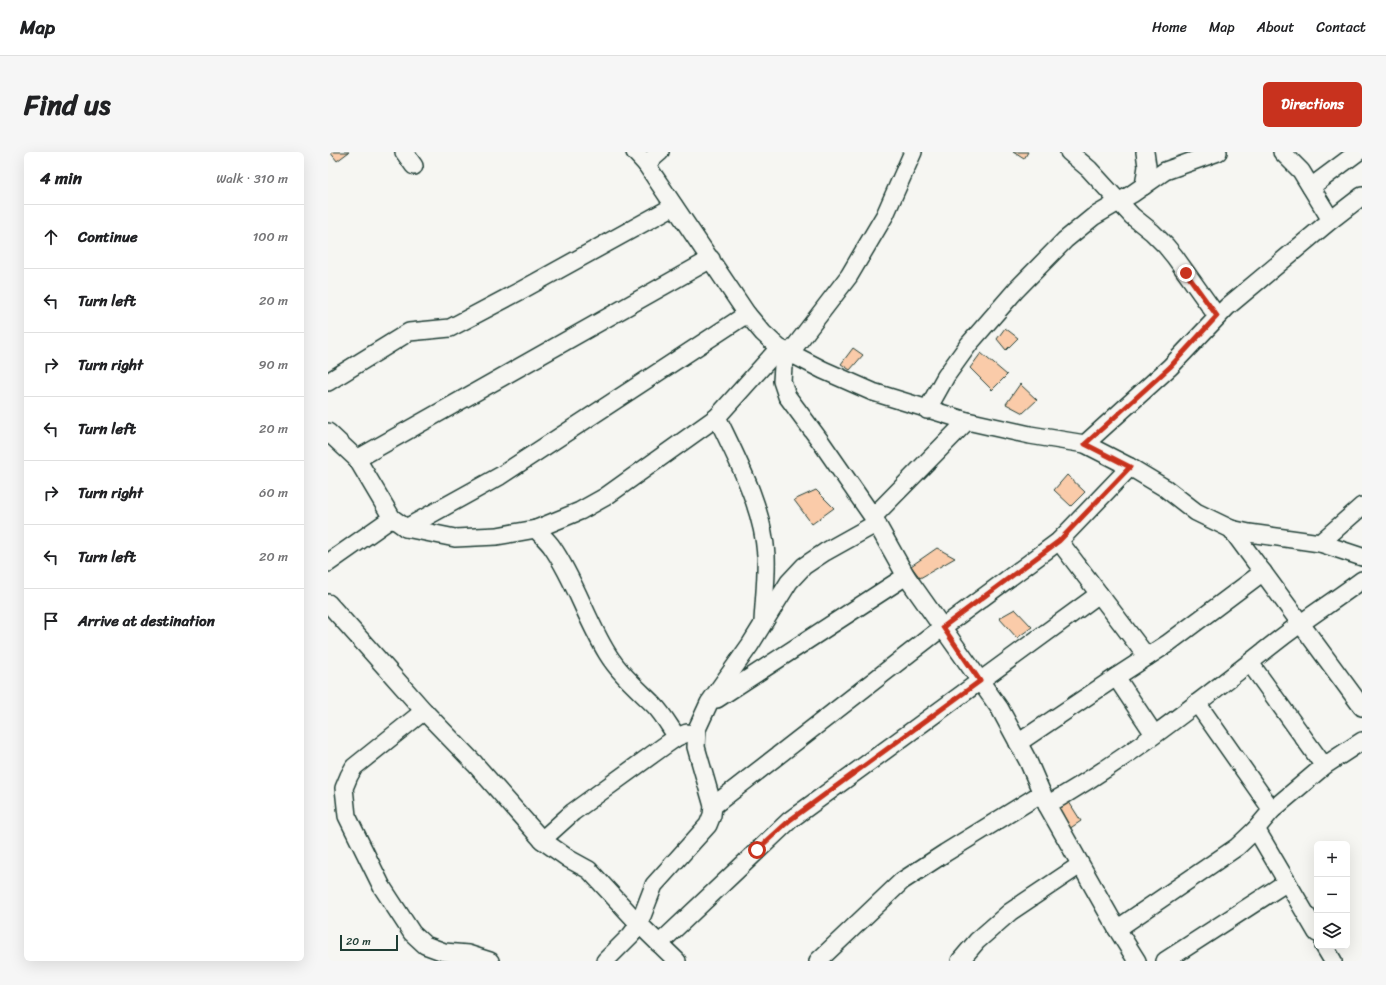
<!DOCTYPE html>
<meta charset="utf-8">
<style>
:root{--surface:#fff;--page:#f6f6f6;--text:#202124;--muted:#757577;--line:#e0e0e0;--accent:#c8321e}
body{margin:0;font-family:Sriracha,sans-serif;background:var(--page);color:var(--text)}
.controls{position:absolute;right:12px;bottom:12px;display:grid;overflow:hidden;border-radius:6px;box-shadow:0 4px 16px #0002}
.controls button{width:36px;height:36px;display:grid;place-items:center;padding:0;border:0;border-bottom:1px solid var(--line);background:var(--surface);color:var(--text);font:20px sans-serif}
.scale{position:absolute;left:12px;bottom:10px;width:58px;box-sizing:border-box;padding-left:4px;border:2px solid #1f3d34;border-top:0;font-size:11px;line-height:14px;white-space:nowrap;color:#1f3d34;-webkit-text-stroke:3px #f6f6f2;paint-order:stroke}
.stop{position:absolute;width:12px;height:12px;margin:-9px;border:3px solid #c8321e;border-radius:50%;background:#fff}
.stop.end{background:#c8321e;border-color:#fff;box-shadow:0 1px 4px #0008}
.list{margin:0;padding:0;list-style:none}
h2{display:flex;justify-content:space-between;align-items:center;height:52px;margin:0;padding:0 16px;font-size:17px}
h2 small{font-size:13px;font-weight:400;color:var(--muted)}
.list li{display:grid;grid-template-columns:26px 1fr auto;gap:12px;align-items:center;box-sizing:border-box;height:64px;padding:0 16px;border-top:1px solid var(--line)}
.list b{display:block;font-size:15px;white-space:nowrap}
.list em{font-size:13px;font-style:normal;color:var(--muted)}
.icon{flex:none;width:22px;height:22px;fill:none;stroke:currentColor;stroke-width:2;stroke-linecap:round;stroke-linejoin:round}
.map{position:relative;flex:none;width:1034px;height:809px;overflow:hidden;border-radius:6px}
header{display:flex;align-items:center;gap:24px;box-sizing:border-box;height:56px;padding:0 20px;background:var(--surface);border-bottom:1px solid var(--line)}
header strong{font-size:19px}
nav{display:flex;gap:22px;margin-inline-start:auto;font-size:14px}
.intro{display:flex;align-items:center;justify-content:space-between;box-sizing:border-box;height:96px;padding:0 24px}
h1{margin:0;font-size:28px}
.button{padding:10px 18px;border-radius:6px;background:var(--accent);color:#fff;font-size:14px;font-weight:700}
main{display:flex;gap:24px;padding:0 24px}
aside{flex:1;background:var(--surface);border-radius:6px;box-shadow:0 4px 16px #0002}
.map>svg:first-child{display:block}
.building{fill:#facba9;stroke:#1f3d34}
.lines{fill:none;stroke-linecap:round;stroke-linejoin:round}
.minor-casing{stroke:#1f3d34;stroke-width:20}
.minor{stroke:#f6f6f2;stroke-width:17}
.route{stroke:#c8321e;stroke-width:5}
</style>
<header>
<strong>Map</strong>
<nav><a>Home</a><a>Map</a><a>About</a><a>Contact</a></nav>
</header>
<div class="intro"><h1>Find us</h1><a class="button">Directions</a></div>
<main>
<aside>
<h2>4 min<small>Walk · 310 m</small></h2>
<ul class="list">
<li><svg class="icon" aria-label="ahead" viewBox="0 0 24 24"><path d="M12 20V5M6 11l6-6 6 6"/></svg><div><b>Continue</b></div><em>100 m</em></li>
<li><svg class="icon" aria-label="left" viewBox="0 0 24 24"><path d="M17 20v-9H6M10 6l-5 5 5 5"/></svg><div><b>Turn left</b></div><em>20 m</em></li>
<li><svg class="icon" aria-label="right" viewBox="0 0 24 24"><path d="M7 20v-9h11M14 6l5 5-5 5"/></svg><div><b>Turn right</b></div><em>90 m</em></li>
<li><svg class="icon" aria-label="left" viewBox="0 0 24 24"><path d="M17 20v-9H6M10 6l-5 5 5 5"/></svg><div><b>Turn left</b></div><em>20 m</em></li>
<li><svg class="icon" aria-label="right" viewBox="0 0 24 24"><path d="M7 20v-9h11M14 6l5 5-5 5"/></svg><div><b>Turn right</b></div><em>60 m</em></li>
<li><svg class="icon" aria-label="left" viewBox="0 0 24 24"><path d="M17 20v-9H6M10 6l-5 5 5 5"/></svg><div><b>Turn left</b></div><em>20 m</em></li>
<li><svg class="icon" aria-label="arrive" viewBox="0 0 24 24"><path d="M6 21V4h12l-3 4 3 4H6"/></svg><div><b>Arrive at destination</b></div></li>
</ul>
</aside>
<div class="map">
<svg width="1034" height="809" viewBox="0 0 1034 809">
<rect width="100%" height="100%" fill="#f6f6f2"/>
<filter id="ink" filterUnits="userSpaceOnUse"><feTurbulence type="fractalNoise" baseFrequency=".025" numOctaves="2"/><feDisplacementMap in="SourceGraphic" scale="8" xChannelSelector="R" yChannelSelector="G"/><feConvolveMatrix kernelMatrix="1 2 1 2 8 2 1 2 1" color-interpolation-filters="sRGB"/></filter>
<g filter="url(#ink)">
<g class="building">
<polygon points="2,0 21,0 9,9"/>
<polygon points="685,0 700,0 696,7"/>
<polygon points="677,176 690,186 678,198 669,187"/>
<polygon points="525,196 535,203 522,218 513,212"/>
<polygon points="653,201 679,223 664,238 642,216"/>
<polygon points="692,232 709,248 695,261 678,252"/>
<polygon points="739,323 757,340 743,354 726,338"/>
<polygon points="488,338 506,356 484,372 466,348"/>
<polygon points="609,396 627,406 592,426 583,414"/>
<polygon points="687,457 704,475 689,486 671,466"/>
<polygon points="741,650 753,669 741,677 729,657"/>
</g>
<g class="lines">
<g class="minor-casing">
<g id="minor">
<polyline points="76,0 86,14"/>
<polyline points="307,0 318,12 419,162 435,181 451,196 462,201 495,218 545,240 639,269 702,283 757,292 802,315 837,336 868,360 903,377 921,381 992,391 1034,405"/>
<polyline points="585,0 557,63 521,124 462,201 455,214 454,229 459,244 493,290 545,365 578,424 672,557 700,609 719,653 789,777 809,809"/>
<polyline points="741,0 761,17 804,64 824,80 838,94 847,105 889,164"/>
<polyline points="954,0 973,19 1003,68"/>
<polyline points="318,12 332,0"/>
<polyline points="816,34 819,14 817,0"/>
<polyline points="983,35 1030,0"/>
<polyline points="0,230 81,180 122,176 192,139 346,54"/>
<polyline points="599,258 618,224 641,192 688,138 737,88 765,65 804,42 837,19 890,0"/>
<path d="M389 265C409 307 435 355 438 403 439 425 436 448 435 470"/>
<polyline points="0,280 29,307 64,366 78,376 127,386 169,384 208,377 252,359 277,345 389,265 451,196"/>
<polyline points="757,292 842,215 899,155 1003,68 1034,44"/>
<polyline points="29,307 383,107"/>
<polyline points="545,365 639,269"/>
<polyline points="78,376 172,324 419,162"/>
<path d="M208 377C213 383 220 389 224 395 247 428 258 467 279 501 291 521 310 537 326 553 335 562 342 575 349 585"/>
<polyline points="903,377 1034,555"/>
<polyline points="731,389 819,505"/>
<polyline points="992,391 1034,354"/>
<polyline points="0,411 64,366"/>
<polyline points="0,451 58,516 96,559 147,612 214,688 241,707 261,718 311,772 349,809"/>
<polyline points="922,511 996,614"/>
<polyline points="788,525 826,582"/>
<polyline points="389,547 578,424"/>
<polyline points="869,551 944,658"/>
<polyline points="96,559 26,615 21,624 16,636 19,664 54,735 84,781 97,793 116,800 140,802 162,809"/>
<polyline points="690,591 788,525 839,492 935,420"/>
<path d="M719 653C802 606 877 545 953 486 979 466 1007 448 1034 428"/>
<polyline points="385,654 615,475 731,389 802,315"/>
<polyline points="928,677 989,781"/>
<polyline points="214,688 245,660 336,594 349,585 359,581"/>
<polyline points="789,777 909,695 928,677 944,658 996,614 1034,589"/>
<polyline points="331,792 462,668 771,442"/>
<polyline points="996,794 1005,809"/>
<polyline points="277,809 303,783 311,772 326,733 380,673 384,663 385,654 368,595 369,577 381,551 422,493 461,430 476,414 497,400 549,371"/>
<polyline points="490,809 574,729 617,701 714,641"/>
<polyline points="632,809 649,789 682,760 752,713"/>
<polyline points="837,809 959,730"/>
</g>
</g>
<use href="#minor" class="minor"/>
</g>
</g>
<g class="lines" filter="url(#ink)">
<polyline class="route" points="429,698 462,668 652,529 615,475 731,389 802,315 757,292 842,215 889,164 858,121"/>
</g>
</svg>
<div class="controls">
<button>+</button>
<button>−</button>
<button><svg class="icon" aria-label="layers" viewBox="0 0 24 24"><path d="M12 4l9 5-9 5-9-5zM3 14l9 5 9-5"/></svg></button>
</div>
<div class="scale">20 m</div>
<div class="stop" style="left:429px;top:698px"></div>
<div class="stop end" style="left:858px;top:121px"></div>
</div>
</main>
